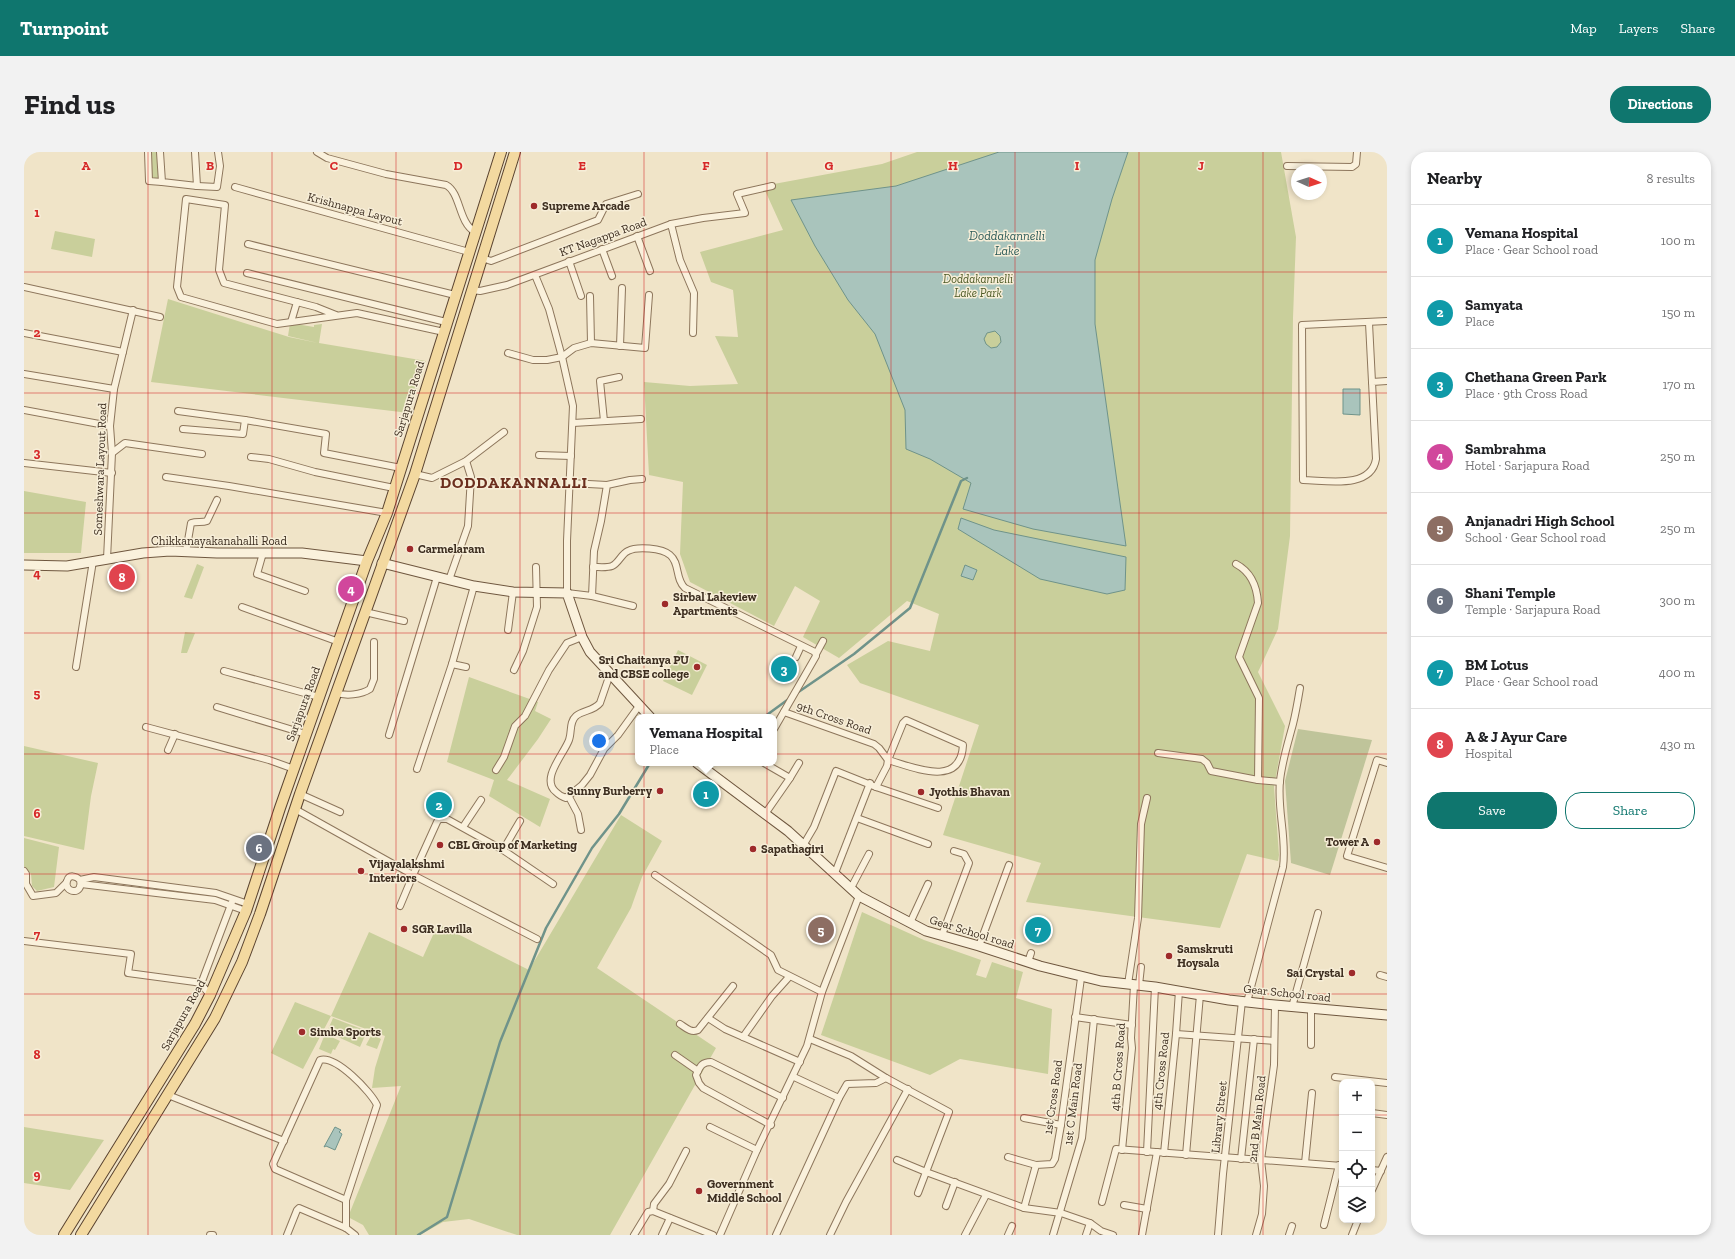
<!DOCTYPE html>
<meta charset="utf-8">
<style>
:root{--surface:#fff;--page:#f2f2f2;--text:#202124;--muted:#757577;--line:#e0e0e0;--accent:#0f766e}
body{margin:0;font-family:"Zilla Slab",serif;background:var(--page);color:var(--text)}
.controls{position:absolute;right:12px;bottom:12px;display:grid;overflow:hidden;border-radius:8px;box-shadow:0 2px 6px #0003}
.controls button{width:36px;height:36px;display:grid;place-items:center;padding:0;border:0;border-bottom:1px solid var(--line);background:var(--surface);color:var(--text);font:20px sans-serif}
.compass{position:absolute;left:1267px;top:12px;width:36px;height:36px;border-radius:50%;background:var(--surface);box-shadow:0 2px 6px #0003;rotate:93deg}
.you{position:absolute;left:575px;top:589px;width:14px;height:14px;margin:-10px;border:3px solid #fff;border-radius:50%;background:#1a73e8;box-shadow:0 0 0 6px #1a73e833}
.badge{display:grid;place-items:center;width:26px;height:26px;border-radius:50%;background:var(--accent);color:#fff;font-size:13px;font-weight:700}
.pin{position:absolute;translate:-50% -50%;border:2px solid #fff;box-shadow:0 1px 4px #0006}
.popup{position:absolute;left:611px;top:562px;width:142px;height:52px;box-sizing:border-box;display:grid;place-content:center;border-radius:8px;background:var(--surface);filter:drop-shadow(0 1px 3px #0005);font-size:13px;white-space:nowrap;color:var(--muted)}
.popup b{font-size:15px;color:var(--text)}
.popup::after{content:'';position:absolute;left:50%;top:100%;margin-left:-8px;border:8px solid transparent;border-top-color:var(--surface)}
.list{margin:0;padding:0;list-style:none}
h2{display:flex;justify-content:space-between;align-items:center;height:52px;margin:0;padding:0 16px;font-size:17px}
h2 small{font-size:13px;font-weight:400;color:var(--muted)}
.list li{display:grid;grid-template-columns:26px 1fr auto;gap:12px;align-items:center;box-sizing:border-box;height:72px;padding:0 16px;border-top:1px solid var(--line)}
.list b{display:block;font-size:15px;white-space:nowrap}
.list p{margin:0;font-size:13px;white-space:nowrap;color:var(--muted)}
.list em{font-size:13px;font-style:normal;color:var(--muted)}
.actions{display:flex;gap:8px;padding:12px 16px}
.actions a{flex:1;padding:9px 0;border:1px solid var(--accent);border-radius:16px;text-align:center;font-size:14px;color:var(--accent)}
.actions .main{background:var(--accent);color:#fff}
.icon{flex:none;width:22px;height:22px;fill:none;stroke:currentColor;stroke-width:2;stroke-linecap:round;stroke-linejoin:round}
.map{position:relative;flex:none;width:1363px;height:1083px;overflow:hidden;border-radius:16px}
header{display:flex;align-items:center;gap:24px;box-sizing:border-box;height:56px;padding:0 20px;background:var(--accent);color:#fff}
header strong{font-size:19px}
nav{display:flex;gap:22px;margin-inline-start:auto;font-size:14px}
.intro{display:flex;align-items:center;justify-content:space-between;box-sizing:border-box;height:96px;padding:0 24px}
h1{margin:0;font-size:28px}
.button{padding:10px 18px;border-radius:16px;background:var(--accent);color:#fff;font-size:14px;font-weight:700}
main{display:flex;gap:24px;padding:0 24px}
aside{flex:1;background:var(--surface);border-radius:16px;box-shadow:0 2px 6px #0003}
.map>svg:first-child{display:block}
.green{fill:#c9cf9b}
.cemetery{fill:#bfc49a}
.water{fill:#a9c4bc;stroke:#6f938a;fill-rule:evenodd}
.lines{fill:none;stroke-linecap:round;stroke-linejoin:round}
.stream{stroke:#6f938a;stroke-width:2.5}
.minor-casing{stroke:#8d765c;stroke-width:8}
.secondary-casing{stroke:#6f573f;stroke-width:11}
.primary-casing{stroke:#5b4430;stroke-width:12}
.minor{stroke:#faf1dc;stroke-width:6}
.secondary{stroke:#faf1dc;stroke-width:9}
.primary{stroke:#f3d9a0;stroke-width:10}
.grid{fill:none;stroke:#d62828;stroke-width:1;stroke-opacity:0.55}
.poi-dot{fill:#9e2a2b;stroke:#f7eed8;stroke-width:1.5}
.labels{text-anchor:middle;stroke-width:3;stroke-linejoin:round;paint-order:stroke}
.poi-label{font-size:12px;font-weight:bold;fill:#3d2e20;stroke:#f7eed8;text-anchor:start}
.street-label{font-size:12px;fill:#3d2e20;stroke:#f7eed8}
.park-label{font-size:12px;font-style:italic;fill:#4d5a26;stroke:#f7eed8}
.water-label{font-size:13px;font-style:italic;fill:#2f5d5a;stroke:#f7eed8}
.district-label{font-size:16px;font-weight:bold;letter-spacing:1px;fill:#6b2e1e;stroke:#f7eed8}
.grid-label{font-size:13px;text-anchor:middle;font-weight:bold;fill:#d62828;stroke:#f7eed8;stroke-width:3;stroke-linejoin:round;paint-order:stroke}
</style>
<header>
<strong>Turnpoint</strong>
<nav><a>Map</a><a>Layers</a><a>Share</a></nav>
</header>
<div class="intro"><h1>Find us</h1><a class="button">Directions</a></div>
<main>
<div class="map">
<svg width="1363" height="1083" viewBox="0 0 1363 1083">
<rect width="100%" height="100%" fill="#f0e4c8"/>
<g class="green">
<polygon points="128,0 135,0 137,26 128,26"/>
<polygon points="893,0 1257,0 1272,85 1269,166 1266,384 1254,477 1234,520 1261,574 1250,635 1255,703 1254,709 1223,702 1196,776 1002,750 1017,711 919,683 955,573 836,531 823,513 864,489 906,499 915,462 883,449 815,506 779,485 796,449 771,434 750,474 666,430 656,402 659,330 625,323 620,230 666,234 714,232 691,184 714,185 709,138 687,130 676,100 759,78 739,34 858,12"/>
<polygon points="31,79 71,87 68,105 27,97"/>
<polygon points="144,147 265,185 294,191 264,184 266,171 290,175 290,173 298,172 295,191 402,209 385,261 127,230"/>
<polygon points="0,339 62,350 57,401 0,401"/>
<polygon points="173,412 180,415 168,447 160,445"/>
<polygon points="161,480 171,481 163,501 157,501"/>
<polygon points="654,498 683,513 668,543 639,529"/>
<polygon points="445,525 514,550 511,559 527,567 514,587 483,628 526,647 516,675 465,644 470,628 423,610"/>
<polygon points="0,594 74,611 67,644 60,698 0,684"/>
<polygon points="597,663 638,689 618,725 607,756 573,816 692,896 586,1083 493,1083 445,1067 419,1070 396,1083 345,1083 339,1073 324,1065 377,934 348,936 351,916 361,884 307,864 279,917 247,901 271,850 307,864 345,780 399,805 414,772 505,818"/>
<polygon points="0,686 35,695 30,735 13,739 8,734 7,722 0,714"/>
<polygon points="838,760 900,788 957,808 952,823 962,826 968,810 999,820 992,846 1028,857 1024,922 936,907 906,923 797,883"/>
<polygon points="309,866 343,879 336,895 303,880"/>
<polygon points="301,882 316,889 311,898 309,897 307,902 295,897"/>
<polygon points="348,882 357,887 353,897 342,893"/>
<polygon points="0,975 80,988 46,1038 0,1031"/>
</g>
<polygon class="cemetery" points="1274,577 1348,588 1306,723 1267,711 1261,629"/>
<g class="water">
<path d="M975 0H1104L1088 47 1071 108V172L1102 394 1009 377 939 357 947 331 906 307 882 297 881 258 851 182 824 148 791 94 767 48 872 34ZM971 179 976 184 977 190 973 195 967 196 962 192 960 187 963 181Z"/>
<polygon points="1319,237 1336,237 1336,263 1319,262"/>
<polygon points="937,366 970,378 1102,405 1101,438 1083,442 1016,427 934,377"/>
<polygon points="941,413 953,418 949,428 937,424"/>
<polygon points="311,975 317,978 315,980 318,982 311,998 302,994 300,995"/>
</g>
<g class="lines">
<g class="stream">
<polyline points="773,541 830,502 886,456 937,329 943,326"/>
<polyline points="740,565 766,546"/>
<polyline points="682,613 688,614 691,611"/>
<polyline points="394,1083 423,1065 476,890 522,776 568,696 595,662 626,611"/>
</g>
<g class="minor-casing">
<g id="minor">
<polyline points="124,0 125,29 138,30"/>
<polyline points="136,0 138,30 173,34 171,0"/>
<path d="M293 0 303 6 362 22 422 33C437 41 434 70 451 80"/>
<polyline points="1263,14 1328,15 1332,12 1333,0"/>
<polyline points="173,34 193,35 196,14 194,0"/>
<polyline points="211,35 445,100"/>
<polyline points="647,72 656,108 670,141 669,181"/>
<polyline points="613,84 626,119"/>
<polyline points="224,92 431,143"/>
<polyline points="578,97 588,124"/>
<polyline points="458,106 467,109 574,68 582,52 614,42"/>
<polyline points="545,109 557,144"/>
<polyline points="223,121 422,170"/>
<polyline points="511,123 525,157 538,205 549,254 543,389 543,441 568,444 570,399 577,369 583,333 606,328 618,327"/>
<polyline points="0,135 136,165"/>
<polyline points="448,138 456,139 483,133 647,72 679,66 721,61 713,42 748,34"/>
<polyline points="566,144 567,191"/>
<polyline points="312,163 292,155 200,131 195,118 201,53 162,47 153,135 157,145 253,172 333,161 420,180"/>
<path d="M1363 169 1278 173 1279 328C1301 328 1347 338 1352 307L1348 230 1363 229"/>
<polyline points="267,170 273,150"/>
<polyline points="1345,171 1348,230"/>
<polyline points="0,181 99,200"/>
<polyline points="596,194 598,136"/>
<polyline points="484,201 509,208 523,208 538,205 550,196 567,191 621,196 625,143"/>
<polyline points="0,222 90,237"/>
<polyline points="0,258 86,274"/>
<polyline points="154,259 221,268 302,282 300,301 377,316"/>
<polyline points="580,269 576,229 595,225"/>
<polyline points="549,271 617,267"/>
<polyline points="159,277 219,282 221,268"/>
<polyline points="88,301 101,291 178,302"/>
<polyline points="515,303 547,304"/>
<polyline points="227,305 245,307 291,320 370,336"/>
<polyline points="0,311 88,321"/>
<polyline points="391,322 408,326 442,309 480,280"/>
<polyline points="142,325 205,334 363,361"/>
<polyline points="546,331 583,333"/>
<path d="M162 400 167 371C173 369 178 371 183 369L193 348"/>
<polyline points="239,401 233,422 281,439"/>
<polyline points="83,407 88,301 86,274 90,237 109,158"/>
<path d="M1212 412C1227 420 1233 435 1234 451L1215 505 1235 546 1234 628"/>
<path d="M569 415C575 415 583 416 588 414 595 411 597 402 604 399 613 394 638 396 646 403 656 411 651 427 661 436L791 500 792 504 750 577"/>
<polyline points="425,428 444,374 447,325 442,309"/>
<polyline points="568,444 609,454"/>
<polyline points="218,455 315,490"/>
<polyline points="341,460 380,469"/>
<polyline points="484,478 489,440"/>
<polyline points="792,502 799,489"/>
<polyline points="772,505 777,494"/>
<polyline points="428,512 442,515"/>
<polyline points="52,515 69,409"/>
<polyline points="490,518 499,499 513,455 512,415"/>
<polyline points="200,519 295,545"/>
<path d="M586 522 576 551C570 559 559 558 552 564 545 570 548 580 545 588 540 602 516 627 532 640 535 643 538 645 542 646L558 633 566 623 580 597 594 583 615 554"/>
<path d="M312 541C322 544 337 543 346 537L350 527V490"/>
<polyline points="193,555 282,582"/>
<polyline points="760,560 850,592 855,596 864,608"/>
<polyline points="122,575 245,608 270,617"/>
<polyline points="365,583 413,425"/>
<polyline points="144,598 151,582"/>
<polyline points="1134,601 1178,607 1183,611 1187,619 1234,628 1256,630"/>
<polyline points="740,611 766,626 741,662"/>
<polyline points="1363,611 1353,608 1323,704 1363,716"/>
<polyline points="393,617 428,512 450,434"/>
<polyline points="472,618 480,605 491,574 501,564 525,518 543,491 558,485"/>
<polyline points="766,626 775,611"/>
<path d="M852 635 863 614 864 608 879 571 882 568 939 593C937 637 889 615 864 608"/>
<polyline points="276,642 316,660"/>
<polyline points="545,645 554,662 557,678"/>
<polyline points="271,657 389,723 413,670 415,667 423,667 479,698 529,732"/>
<polyline points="833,666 904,692"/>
<polyline points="439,675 457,648"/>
<polyline points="780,692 790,675 812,619 852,635 914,656"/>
<polyline points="479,698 496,669"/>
<polyline points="0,719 2,722 2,732 9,744 32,741 42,731"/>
<polyline points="811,721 846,631"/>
<polyline points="631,723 747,803 754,818 798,840"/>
<path d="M56 728C60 744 39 741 43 729 45 722 52 724 56 728L70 725 192 741 224 752"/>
<polyline points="57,732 191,748 222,759"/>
<polyline points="827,736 845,702"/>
<polyline points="376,754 389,723 513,787"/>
<polyline points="886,771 904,732"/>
<polyline points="918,783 945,711 940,702 930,699"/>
<polyline points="0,789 107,802 104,821 171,830 177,832 186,843"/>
<polyline points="955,794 985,713"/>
<polyline points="1004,810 1007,801"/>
<polyline points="1356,823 1363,825"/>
<polyline points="177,832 208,750"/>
<polyline points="1104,832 1114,766 1117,672 1123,646"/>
<polyline points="1115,833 1117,815"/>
<path d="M1223 850 1259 715C1263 686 1253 658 1256 629 1258 609 1264 591 1269 572 1272 560 1274 548 1276 536"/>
<polyline points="1268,855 1294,761"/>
<polyline points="1051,865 1108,873"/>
<polyline points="684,866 701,877 776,910"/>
<path d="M656 872C662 876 667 881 674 878L709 834"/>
<polyline points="1152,882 1250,889"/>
<polyline points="719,885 748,844 765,825"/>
<polyline points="786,887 827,904 862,926"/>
<polyline points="1287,893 1287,856"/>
<polyline points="651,903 674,919"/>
<polyline points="770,925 815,946"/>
<polyline points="1311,925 1363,931"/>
<polyline points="144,943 260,989"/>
<polyline points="1348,961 1363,963"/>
<polyline points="1000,966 1037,973"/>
<path d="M747 973 679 936 675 931 672 923C676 915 677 910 687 910L759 946"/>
<polyline points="686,975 733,998"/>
<polyline points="1098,998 1108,896 1107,886 1110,833"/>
<polyline points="1123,1000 1131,835"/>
<polyline points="1140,1001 1152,882 1155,839"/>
<polyline points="1162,1003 1176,843"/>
<polyline points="984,1005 1012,1013"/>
<polyline points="1217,1007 1230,887"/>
<polyline points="873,1008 902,1020 894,1041"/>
<polyline points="1281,1011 1288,941"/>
<polyline points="1348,1018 1357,1019"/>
<polyline points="1348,1038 1363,1005"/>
<polyline points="1078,1050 1092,997 1318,1014"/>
<polyline points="1100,1053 1123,1057"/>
<polyline points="922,1054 931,1030"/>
<polyline points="1000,1056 1012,1013 1028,1012 1031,1007 1037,973 1057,826"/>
<polyline points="629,1059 630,1052 645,1032 662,999"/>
<polyline points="1300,1073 1315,1013"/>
<path d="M322 1076V1048L353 953C347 940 312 903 296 908L249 1012 251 1017 322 1048"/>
<polyline points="186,1083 189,1083"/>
<polyline points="263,1083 273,1058 275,1056 322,1076 331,1083"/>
<polyline points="610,1083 624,1060 629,1059 689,1083"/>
<polyline points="638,1083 646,1066"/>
<polyline points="696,1083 733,998 783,894 798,840 835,744"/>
<polyline points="752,1083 815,946 823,932 852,931 862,926 925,960 902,1020 1000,1056 1037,1061 1066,1071 1077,1079 1089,1083"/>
<polyline points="806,1083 822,1050 884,937"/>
<polyline points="941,1083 962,1043"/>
<polyline points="984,1083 988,1074"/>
<polyline points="1029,1083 1058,986 1070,867"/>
<polyline points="1062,1083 1066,1071"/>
<polyline points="1118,1083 1133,1000"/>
<polyline points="1194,1083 1199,1022 1218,849"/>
<polyline points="1232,1083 1238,1062 1240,1034 1237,1008 1250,913 1251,853"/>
<polyline points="1265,1083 1268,1074"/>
<polyline points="1328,1083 1334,1068"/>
</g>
</g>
<g class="secondary-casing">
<g id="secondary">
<polyline points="358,411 450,434 489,440 543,441 558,485 566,500 626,565"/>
<polyline points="0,413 43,414 119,401 146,399 193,401 278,401 343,409"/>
<polyline points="673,611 764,679 835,744 902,779 955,794 1016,814 1077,829 1131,835 1205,848 1251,853 1363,863"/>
</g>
</g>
<g class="primary-casing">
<g id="primary">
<polyline points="40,1083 171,872 186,843 222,759 256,656 343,409 363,361 477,0"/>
<polyline points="57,1083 191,866 218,810 236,762 276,642 391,322 491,0"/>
</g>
</g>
<use href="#minor" class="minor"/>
<use href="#secondary" class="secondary"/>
<use href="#primary" class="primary"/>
</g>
<path class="grid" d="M124 0V1083M248 0V1083M372 0V1083M496 0V1083M620 0V1083M743 0V1083M867 0V1083M991 0V1083M1115 0V1083M1239 0V1083M0 120H1363M0 241H1363M0 361H1363M0 481H1363M0 602H1363M0 722H1363M0 842H1363M0 963H1318M1348 963H1363"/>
<g class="poi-dot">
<circle cx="510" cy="54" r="4"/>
<circle cx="386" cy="397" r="4"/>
<circle cx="641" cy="452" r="4"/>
<circle cx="673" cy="515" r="4"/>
<circle cx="636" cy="639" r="4"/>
<circle cx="897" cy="640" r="4"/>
<circle cx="1353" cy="690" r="4"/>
<circle cx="416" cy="693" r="4"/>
<circle cx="729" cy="697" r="4"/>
<circle cx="337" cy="719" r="4"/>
<circle cx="380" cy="777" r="4"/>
<circle cx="1145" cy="804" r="4"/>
<circle cx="1328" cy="821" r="4"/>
<circle cx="278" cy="880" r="4"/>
<circle cx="675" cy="1039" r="4"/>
</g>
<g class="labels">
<g class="poi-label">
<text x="518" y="58">Supreme Arcade</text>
<text x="394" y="401">Carmelaram</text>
<text x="649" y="449">Sirbal Lakeview<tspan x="649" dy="14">Apartments</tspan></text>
<text x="665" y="512" text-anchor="end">Sri Chaitanya PU<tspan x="665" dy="14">and CBSE college</tspan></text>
<text x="628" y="643" text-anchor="end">Sunny Burberry</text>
<text x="905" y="644">Jyothis Bhavan</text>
<text x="1345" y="694" text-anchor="end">Tower A</text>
<text x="424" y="697">CBL Group of Marketing</text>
<text x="737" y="701">Sapathagiri</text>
<text x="345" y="716">Vijayalakshmi<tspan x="345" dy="14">Interiors</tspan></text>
<text x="388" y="781">SGR Lavilla</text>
<text x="1153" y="801">Samskruti<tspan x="1153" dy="14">Hoysala</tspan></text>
<text x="1320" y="825" text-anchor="end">Sai Crystal</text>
<text x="286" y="884">Simba Sports</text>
<text x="683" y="1036">Government<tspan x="683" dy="14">Middle School</tspan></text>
</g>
<g class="street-label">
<text transform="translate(331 57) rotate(15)" y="4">Krishnappa Layout</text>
<text transform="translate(579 85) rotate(-20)" y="4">KT Nagappa Road</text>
<text transform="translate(385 247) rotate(-73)" y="4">Sarjapura Road</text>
<text transform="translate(76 317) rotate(-88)" y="4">Someshwara Layout Road</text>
<text x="195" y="393">Chikkanayakanahalli Road</text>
<text transform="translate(279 552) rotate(-70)" y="4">Sarjapura Road</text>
<text transform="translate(810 566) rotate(19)" y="4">9th Cross Road</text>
<text transform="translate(948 780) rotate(17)" y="4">Gear School road</text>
<text transform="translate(1263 841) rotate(6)" y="4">Gear School road</text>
<text transform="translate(159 863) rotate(-61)" y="4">Sarjapura Road</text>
<text transform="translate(1094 915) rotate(-86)" y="4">4th B Cross Road</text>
<text transform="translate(1137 919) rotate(-84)" y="4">4th Cross Road</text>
<text transform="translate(1029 945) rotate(-82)" y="4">1st Cross Road</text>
<text transform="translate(1049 952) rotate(-83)" y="4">1st C Main Road</text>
<text transform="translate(1195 965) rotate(-84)" y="4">Library Street</text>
<text transform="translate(1233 967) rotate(-84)" y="4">2nd B Main Road</text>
</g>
<g class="park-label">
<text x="954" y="131">Doddakannelli<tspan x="954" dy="14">Lake Park</tspan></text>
</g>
<g class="water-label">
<text x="983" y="88">Doddakannelli<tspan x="983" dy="15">Lake</tspan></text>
</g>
<g class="district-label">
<text x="490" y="336">DODDAKANNALLI</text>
</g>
</g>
<g class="grid-label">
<text x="62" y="18">A</text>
<text x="186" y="18">B</text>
<text x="310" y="18">C</text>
<text x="434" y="18">D</text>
<text x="558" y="18">E</text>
<text x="682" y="18">F</text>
<text x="805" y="18">G</text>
<text x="929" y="18">H</text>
<text x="1053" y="18">I</text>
<text x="1177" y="18">J</text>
<text x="13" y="65">1</text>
<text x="13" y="185">2</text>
<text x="13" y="305">3</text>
<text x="13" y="426">4</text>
<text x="13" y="546">5</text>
<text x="13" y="666">6</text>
<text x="13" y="787">7</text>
<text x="13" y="907">8</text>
<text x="13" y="1027">9</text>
</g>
</svg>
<div class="controls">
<button>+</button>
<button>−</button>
<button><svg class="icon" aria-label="locate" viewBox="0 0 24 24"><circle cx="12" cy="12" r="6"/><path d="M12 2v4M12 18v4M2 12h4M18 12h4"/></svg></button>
<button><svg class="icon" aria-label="layers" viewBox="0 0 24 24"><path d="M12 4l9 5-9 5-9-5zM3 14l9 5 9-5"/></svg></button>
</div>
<svg class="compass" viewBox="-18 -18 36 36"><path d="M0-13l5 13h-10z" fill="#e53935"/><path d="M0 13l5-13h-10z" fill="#757577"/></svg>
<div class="you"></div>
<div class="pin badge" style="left:682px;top:642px;background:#0f9aa8">1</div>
<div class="popup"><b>Vemana Hospital</b>Place</div>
<div class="pin badge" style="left:415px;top:653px;background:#0f9aa8">2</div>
<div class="pin badge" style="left:760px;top:517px;background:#0f9aa8">3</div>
<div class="pin badge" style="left:327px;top:437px;background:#d1479c">4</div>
<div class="pin badge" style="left:797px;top:778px;background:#8d6e63">5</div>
<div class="pin badge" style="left:235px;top:696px;background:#6b7280">6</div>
<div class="pin badge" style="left:1014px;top:778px;background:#0f9aa8">7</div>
<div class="pin badge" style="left:98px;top:425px;background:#e0444e">8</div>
</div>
<aside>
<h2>Nearby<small>8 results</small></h2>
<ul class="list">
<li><span class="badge" style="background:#0f9aa8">1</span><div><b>Vemana Hospital</b><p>Place · Gear School road</p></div><em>100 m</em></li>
<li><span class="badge" style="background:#0f9aa8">2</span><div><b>Samyata</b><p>Place</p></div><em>150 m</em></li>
<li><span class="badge" style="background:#0f9aa8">3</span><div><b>Chethana Green Park</b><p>Place · 9th Cross Road</p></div><em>170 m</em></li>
<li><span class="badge" style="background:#d1479c">4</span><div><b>Sambrahma</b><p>Hotel · Sarjapura Road</p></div><em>250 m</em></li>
<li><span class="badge" style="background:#8d6e63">5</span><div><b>Anjanadri High School</b><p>School · Gear School road</p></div><em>250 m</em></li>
<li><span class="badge" style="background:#6b7280">6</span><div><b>Shani Temple</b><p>Temple · Sarjapura Road</p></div><em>300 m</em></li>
<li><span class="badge" style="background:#0f9aa8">7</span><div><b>BM Lotus</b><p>Place · Gear School road</p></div><em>400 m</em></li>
<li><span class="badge" style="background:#e0444e">8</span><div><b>A &amp; J Ayur Care</b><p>Hospital</p></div><em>430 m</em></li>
</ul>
<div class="actions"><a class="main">Save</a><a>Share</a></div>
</aside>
</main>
